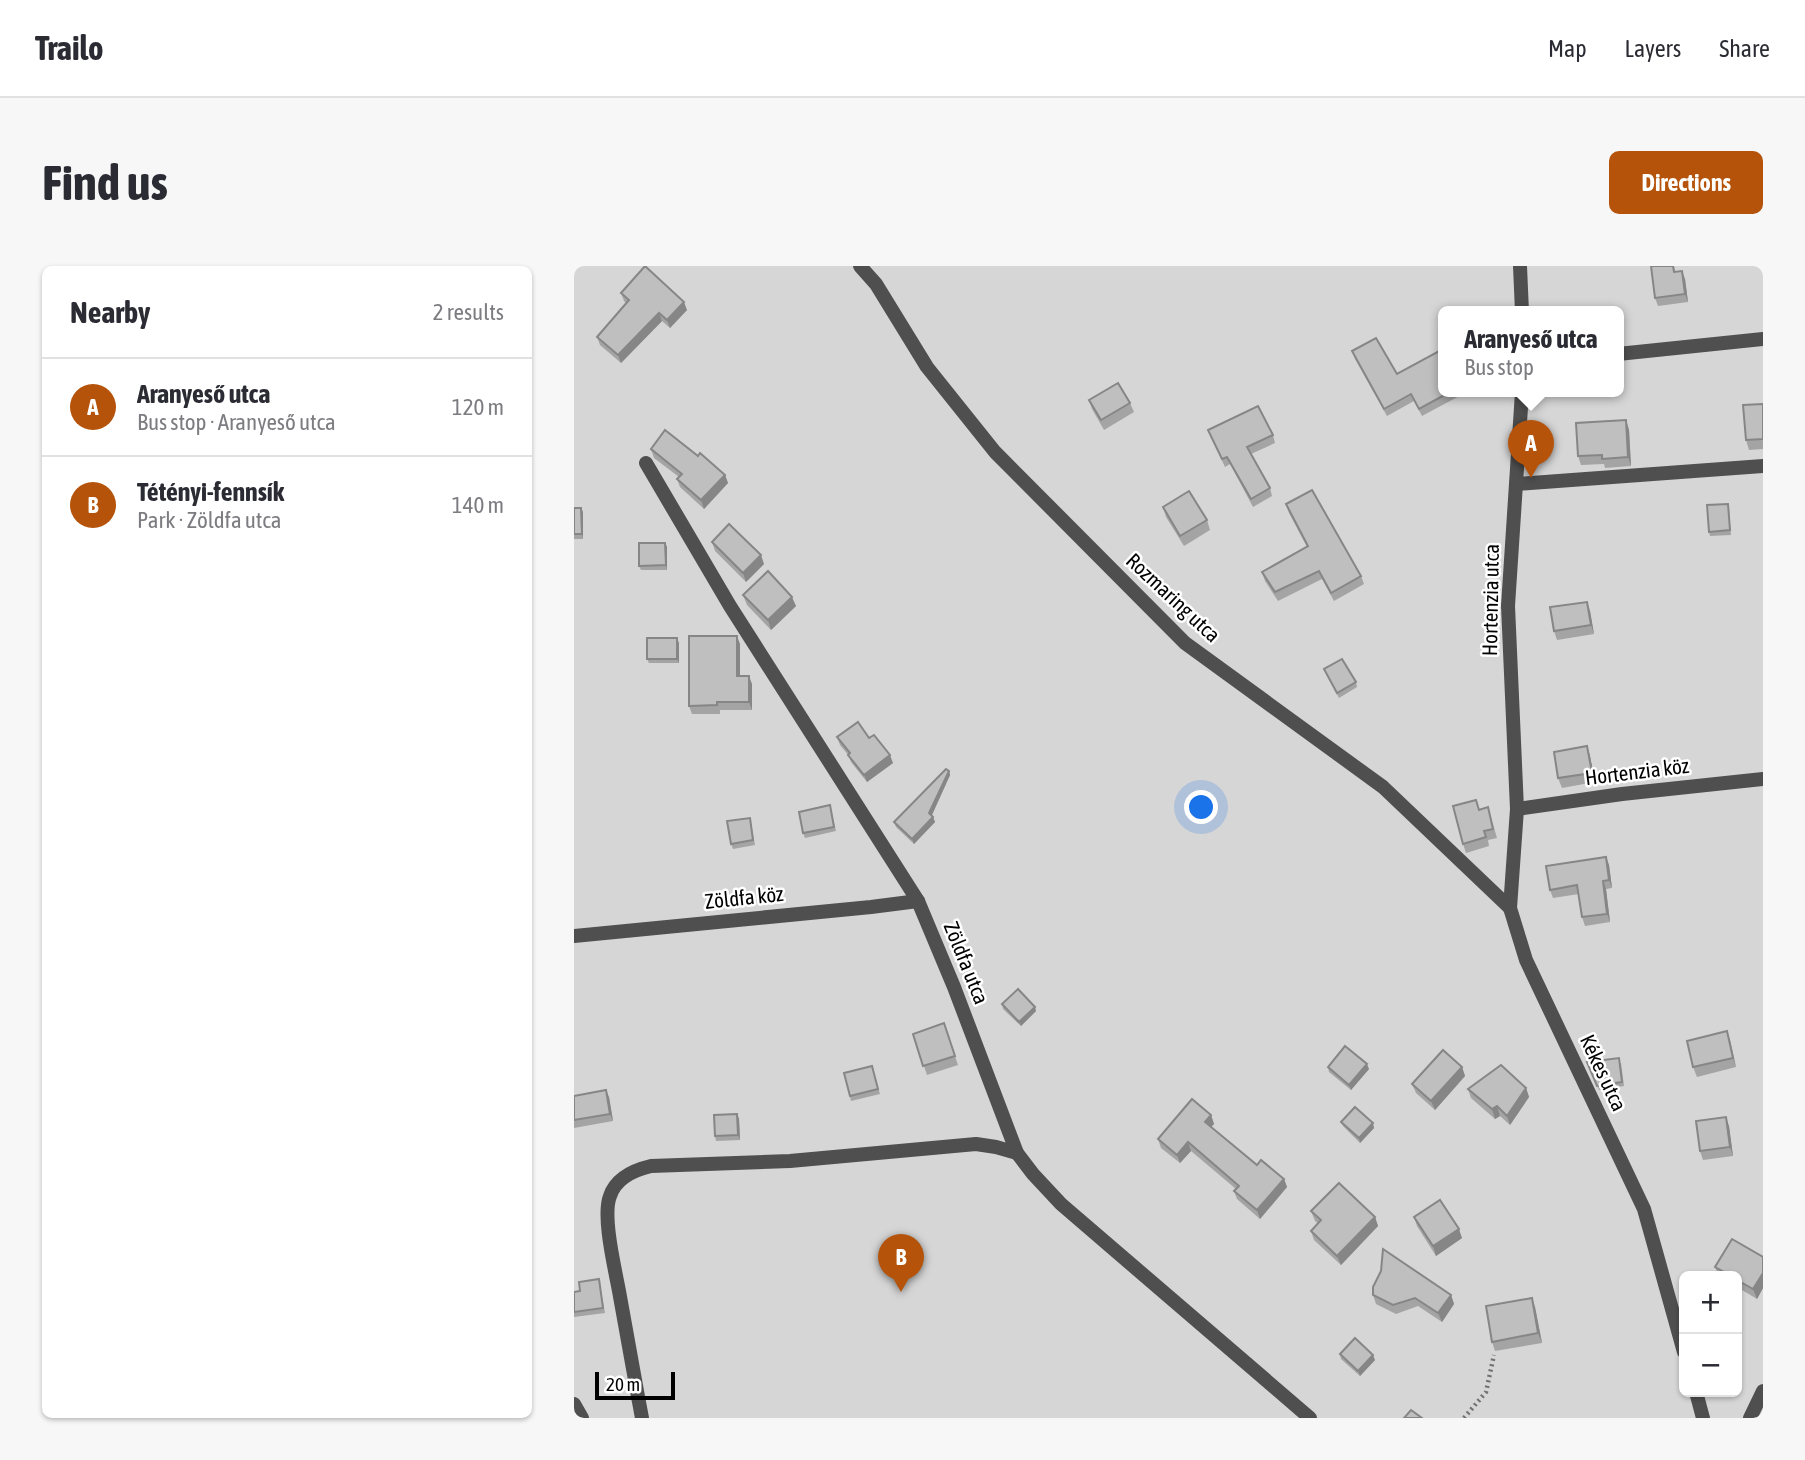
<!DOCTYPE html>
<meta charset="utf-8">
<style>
:root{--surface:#fff;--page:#f7f7f7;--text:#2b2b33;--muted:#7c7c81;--line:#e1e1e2;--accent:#b45309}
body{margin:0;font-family:"Asap Condensed",sans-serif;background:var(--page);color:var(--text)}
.controls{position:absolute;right:21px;bottom:21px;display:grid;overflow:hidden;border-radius:10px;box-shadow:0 2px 5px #0004}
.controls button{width:63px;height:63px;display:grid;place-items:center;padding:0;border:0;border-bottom:2px solid var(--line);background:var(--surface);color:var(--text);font:35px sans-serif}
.scale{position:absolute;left:21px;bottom:18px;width:80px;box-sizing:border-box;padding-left:7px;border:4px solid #000;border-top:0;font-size:19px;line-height:24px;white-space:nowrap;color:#000;-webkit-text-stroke:5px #fff;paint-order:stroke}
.you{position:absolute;left:628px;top:542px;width:24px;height:24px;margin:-18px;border:5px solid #fff;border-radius:50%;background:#1a73e8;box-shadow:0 0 0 10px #1a73e833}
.badge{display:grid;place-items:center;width:46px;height:46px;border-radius:50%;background:var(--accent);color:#fff;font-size:23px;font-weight:700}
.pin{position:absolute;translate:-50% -58px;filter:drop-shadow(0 2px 4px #0008)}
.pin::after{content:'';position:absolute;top:37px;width:24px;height:21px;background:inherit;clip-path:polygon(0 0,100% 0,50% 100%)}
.popup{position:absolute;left:864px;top:40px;width:186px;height:91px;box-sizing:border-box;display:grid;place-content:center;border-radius:10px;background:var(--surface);filter:drop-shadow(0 2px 5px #0005);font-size:23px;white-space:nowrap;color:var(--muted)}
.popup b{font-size:26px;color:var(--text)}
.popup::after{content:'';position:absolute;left:50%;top:100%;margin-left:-14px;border:14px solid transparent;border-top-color:var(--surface)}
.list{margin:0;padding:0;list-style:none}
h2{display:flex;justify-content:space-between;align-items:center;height:91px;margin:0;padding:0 28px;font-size:30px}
h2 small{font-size:23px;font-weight:400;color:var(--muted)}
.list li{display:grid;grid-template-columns:46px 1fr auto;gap:21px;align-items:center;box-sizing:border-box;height:98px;padding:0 28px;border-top:2px solid var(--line)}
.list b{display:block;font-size:26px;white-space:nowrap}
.list p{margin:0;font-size:23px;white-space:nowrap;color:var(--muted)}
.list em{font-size:23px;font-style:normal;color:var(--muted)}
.map{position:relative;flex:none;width:1189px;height:1152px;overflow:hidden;border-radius:10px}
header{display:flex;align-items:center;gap:42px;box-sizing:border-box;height:98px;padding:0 35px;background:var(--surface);border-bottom:2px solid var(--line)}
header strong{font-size:33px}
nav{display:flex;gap:38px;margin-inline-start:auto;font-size:24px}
.intro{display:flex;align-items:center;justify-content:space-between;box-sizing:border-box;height:168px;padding:0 42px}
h1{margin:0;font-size:49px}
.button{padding:18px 32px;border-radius:10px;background:var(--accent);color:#fff;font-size:24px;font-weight:700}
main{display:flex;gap:42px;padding:0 42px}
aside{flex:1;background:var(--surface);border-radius:10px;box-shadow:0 2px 5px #0004}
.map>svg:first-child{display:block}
.green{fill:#d6d6d6;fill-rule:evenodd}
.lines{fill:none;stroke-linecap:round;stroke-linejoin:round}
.path{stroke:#717171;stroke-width:4.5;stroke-dasharray:2 3.5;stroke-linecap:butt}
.street{stroke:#4f4f4f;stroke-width:14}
.wall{fill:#a4a4a4}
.shaded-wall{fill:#868686}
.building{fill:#bfbfbf;stroke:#868686;stroke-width:2}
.labels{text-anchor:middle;stroke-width:5;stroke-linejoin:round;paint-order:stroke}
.street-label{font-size:21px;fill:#000;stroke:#fff}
</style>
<header>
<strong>Trailo</strong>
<nav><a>Map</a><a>Layers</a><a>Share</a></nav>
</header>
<div class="intro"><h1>Find us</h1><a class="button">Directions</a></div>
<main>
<aside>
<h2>Nearby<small>2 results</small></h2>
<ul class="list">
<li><span class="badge">A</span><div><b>Aranyeső utca</b><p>Bus stop · Aranyeső utca</p></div><em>120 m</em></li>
<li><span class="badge">B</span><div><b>Tétényi-fennsík</b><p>Park · Zöldfa utca</p></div><em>140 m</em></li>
</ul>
</aside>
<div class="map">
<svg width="1189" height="1152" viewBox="0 0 1189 1152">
<rect width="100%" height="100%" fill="#fff"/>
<path class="green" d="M0 0H1189V1152H0ZM870 46H1044V126H870ZM1110 1010H1163V1126H1110Z"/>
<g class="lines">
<polyline class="path" points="890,1152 912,1126 920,1089"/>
<g class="street">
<polyline points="286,0 302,18 353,101 421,186 611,377 809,521 936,642"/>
<polyline points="946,0 948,46"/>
<polyline points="1044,88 1189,73"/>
<polyline points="948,126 934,340 943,543 936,642 952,694 1070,943 1110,1086"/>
<polyline points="72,197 156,340 344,635 380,721 443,887 459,908 487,938 736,1152"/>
<polyline points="943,218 1189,200"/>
<polyline points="943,543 1048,528 1189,513"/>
<polyline points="0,670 297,641 344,635"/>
<polyline points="1122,1126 1129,1152"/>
<polyline points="0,1138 8,1152"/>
<path d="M68 1152C60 1110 53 1068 45 1025 41 1003 28 950 36 930 42 912 60 904 77 900L216 895 402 878 422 881 443 887"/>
<polyline points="1176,1152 1189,1125"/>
</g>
</g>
<g class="wall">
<polygon points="1077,0 1100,0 1101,5 1111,13 1114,36 1084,40 1081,32"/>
<polygon points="47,27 113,44 96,62 88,55 47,97 26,79 23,71 52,37 50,35"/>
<polygon points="778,85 823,108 870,126 889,126 889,128 848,150 840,135 813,150 781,93"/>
<polygon points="515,134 556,137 560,146 530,164 518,143"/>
<polygon points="1189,138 1189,183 1175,184 1172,174"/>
<polygon points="1052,154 1055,164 1057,200 1031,202 1030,198 1007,199 1004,190"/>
<polygon points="634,164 699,169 701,177 677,188 696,222 698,230 679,241 656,198 651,201"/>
<polygon points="77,183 151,209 154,217 130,243 106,221 103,213 105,211 80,192"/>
<polygon points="712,238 787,310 790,318 760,335 748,313 704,335 691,315 688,306 733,281 715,247"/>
<polygon points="589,241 633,254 636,264 610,280 592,251"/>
<polygon points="0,242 9,246 9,273 0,273"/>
<polygon points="1155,242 1157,269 1136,270 1135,266"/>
<polygon points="138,276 190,298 172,316 141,285"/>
<polygon points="91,277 93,281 93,304 67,304 65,300"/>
<polygon points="169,329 222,340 197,364 173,339"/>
<polygon points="1016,345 1020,368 983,374 980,365"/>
<polygon points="105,377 105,397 75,397 73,393"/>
<polygon points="166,378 166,410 178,418 178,444 146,444 146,448 118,448 115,440"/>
<polygon points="750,403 782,416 783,421 765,432"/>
<polygon points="263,471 295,472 319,497 293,516 277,496 275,490 266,479"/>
<polygon points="1013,480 1016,490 1021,516 988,522 984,512"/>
<polygon points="375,505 376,509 358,549 361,556 340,578 322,561 320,556"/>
<polygon points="914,541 923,572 914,574 915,580 892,587 889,578 905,543"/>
<polygon points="257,544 262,565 231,572 229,567"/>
<polygon points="176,552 181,579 159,583 157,578"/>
<polygon points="1032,591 1035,599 1038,622 1032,623 1036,656 1011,660 1008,651 1005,628 979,632 976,624"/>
<polygon points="428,738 462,745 447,760 429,743"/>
<polygon points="370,757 384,799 353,809 339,768"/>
<polygon points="1153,765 1162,801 1123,811 1119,801"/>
<polygon points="1013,796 1047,797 1050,820 1025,824"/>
<polygon points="298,800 306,828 277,835 276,830"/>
<polygon points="754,801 795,803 777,824 755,806"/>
<polygon points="888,801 891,810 861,844 842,827 838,818"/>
<polygon points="952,822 955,831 936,859 926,850 921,853 897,832 894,823"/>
<polygon points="0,830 35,831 39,855 0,862"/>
<polygon points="163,848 165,853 166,874 142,875 141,870"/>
<polygon points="637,849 640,858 637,861 683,899 710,913 713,921 686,953 663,933 660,925 662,923 617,885 606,897 587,882 584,873"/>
<polygon points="767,856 800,862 786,877 769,860"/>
<polygon points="1155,860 1159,890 1129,894 1126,885"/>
<polygon points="737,945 801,951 804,960 767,999 740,974 737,965 744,957 741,955"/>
<polygon points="840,951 888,972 862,990 843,960"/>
<polygon points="1189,991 1189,1022 1183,1033 1163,1021 1163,1010 1145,1010 1141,1001"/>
<polygon points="25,1013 31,1047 0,1051 0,1026 6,1025"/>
<polygon points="799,1029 877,1029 880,1038 868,1056 844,1040 822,1048 802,1038"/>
<polygon points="961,1041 968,1077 921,1085 918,1076"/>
<polygon points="766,1088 801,1094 786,1110 767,1093"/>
</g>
<g class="shaded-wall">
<polygon points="1108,5 1111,13 1114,36 1111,28"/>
<polygon points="110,36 113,44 96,62 93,54"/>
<polygon points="85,47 88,55 47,97 44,89"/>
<polygon points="1052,154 1055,164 1057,200 1054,191"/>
<polygon points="151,209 154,217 130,243 127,234"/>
<polygon points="7,242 9,246 9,273 8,268"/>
<polygon points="91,277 93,281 93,304 92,299"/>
<polygon points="187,289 190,298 172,316 169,307"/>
<polygon points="218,331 222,340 197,364 194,354"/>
<polygon points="1013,336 1016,345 1020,368 1017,359"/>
<polygon points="163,370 166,378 166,418 163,410"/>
<polygon points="103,372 105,377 105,397 103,393"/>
<polygon points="175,410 178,418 178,444 175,436"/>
<polygon points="1013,480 1016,490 1021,516 1018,507"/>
<polygon points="316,489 319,497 293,516 290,509"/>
<polygon points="375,505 376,509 357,551 355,547"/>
<polygon points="359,551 361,556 340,578 338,573"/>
<polygon points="1032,591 1035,599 1038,622 1035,614"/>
<polygon points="1029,615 1032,623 1036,656 1033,648"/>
<polygon points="461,741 462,745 447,760 445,756"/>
<polygon points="1153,765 1156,774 1162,801 1159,792"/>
<polygon points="793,798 795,803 777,824 775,819"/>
<polygon points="888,801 891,810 861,844 857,835"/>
<polygon points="952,822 955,831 936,859 933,850"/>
<polygon points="32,824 35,831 39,855 36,848"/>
<polygon points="923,840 926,850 921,853 918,843"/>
<polygon points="163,848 165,853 166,874 164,869"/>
<polygon points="637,849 640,858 634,864 631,856"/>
<polygon points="1152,851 1155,860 1159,890 1156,881"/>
<polygon points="799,857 800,862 786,877 785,872"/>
<polygon points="614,876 617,885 606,897 603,889"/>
<polygon points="710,913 713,921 686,953 683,944"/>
<polygon points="801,951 804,960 767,999 763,990"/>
<polygon points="885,963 888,972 862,990 859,980"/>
<polygon points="1189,1007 1189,1022 1183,1033 1179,1023"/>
<polygon points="877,1029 880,1038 868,1056 864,1047"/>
<polygon points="958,1032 961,1041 968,1077 964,1067"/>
<polygon points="799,1089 801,1094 786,1110 784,1105"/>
</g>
<g class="building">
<polygon points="71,0 110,36 93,54 85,47 44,89 23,71 55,34 47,27"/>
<polygon points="1077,0 1099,0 1100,6 1108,5 1111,28 1081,32"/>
<polygon points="802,72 823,108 867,84 870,89 870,126 876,126 845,143 837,128 810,143 778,85"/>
<polygon points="544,117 556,137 527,154 515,134"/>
<polygon points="1189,138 1189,173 1172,174 1169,139"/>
<polygon points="684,140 699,169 673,181 696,222 677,233 653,191 648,193 634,164"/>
<polygon points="1052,154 1054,191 1028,193 1028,189 1004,190 1002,157"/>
<polygon points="91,164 124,190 126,187 151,209 127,234 103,213 108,208 77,183"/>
<polygon points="738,224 787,310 757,327 745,305 701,326 688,306 734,280 712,238"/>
<polygon points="615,225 633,254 606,270 589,241"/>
<polygon points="1154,238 1156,264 1135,266 1133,239"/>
<polygon points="0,242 7,242 8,268 0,268"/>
<polygon points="155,258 187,289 169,307 138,276"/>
<polygon points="65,277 91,277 92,299 65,300"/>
<polygon points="194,305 218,331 194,354 169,329"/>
<polygon points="1013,336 1017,359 980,365 976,341"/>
<polygon points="115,370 163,370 163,410 175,410 175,436 143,436 143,439 115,440"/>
<rect x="73" y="372" width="30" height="21"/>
<polygon points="768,393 782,416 763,427 750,403"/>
<polygon points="284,456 295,472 300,469 316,489 290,509 274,489 276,487 263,471"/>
<polygon points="1013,480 1018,507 984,512 980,486"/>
<polygon points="372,503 375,505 355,547 359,551 338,573 320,556"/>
<polygon points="902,534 905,544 914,541 919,563 910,565 912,571 889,578 879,540"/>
<polygon points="256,539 260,561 229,567 225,546"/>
<polygon points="176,552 179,574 157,578 153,555"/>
<polygon points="1032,591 1035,614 1029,615 1033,648 1008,651 1003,619 976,624 972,600"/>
<polygon points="444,723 461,741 445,756 428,738"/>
<polygon points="370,757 381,790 349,800 339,768"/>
<polygon points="1153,765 1159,792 1119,801 1113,775"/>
<polygon points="771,780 793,798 775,819 754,801"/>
<polygon points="869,784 888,801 857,835 838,818"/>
<polygon points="1045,792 1048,816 1023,820 1013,796"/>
<polygon points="927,799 952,822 933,850 923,840 918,843 894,823"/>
<polygon points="298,800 304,823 276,830 270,807"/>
<polygon points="32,824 36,848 0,854 0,830"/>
<polygon points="618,833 637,849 631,856 683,899 687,894 710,913 683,944 660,925 665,920 614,876 603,889 584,873"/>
<polygon points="781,841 799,857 785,872 767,856"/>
<polygon points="163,848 164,869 141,870 140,849"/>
<polygon points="1152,851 1156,881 1126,885 1122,855"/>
<polygon points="765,917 801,951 763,990 737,965 747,954 737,945"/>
<polygon points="866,934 885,963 859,980 840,951"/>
<polygon points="1158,973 1189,991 1189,1007 1179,1023 1163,1014 1163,1010 1157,1010 1141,1001"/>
<polygon points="809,983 877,1029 864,1047 841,1032 819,1039 799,1029 799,1021 807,1005"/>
<polygon points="25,1013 29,1042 0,1046 0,1026 6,1025 5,1016"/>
<polygon points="958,1032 964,1067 918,1076 912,1040"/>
<polygon points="781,1072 799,1089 784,1105 766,1088"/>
<polygon points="837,1144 848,1152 830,1152"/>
</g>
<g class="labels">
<g class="street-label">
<text transform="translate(599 332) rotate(43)" y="7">Rozmaring utca</text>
<text transform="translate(917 334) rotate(-89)" y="7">Hortenzia utca</text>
<text transform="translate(1063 506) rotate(-7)" y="7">Hortenzia köz</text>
<text transform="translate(170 632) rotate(-6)" y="7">Zöldfa köz</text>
<text transform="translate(392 697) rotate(68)" y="7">Zöldfa utca</text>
<text transform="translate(1029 807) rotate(65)" y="7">Kékes utca</text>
</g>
</g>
</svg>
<div class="controls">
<button>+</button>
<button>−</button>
</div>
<div class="scale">20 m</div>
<div class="you"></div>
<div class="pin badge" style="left:957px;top:212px">A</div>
<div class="popup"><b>Aranyeső utca</b>Bus stop</div>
<div class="pin badge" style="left:327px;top:1026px">B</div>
</div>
</main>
